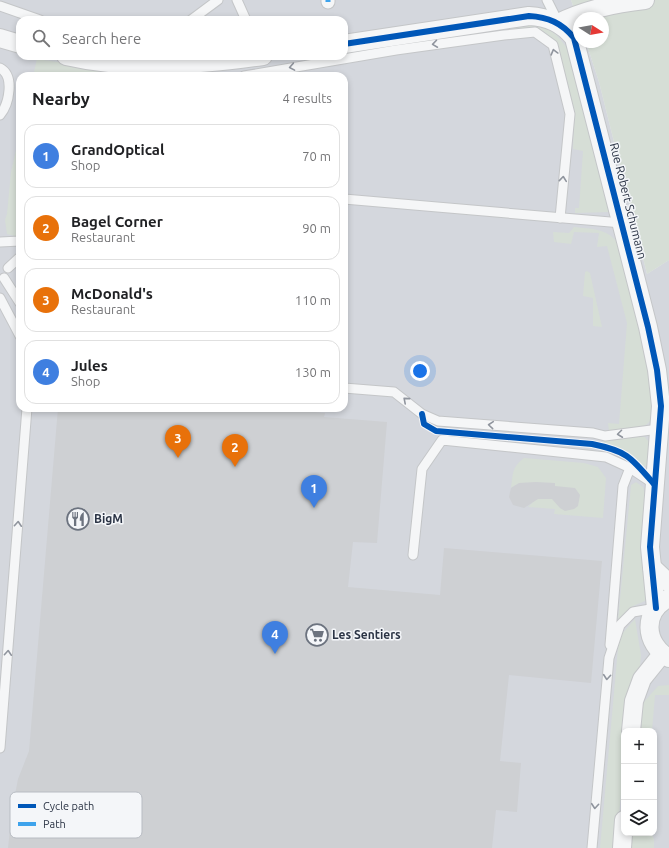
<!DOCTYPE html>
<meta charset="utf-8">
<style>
:root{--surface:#fff;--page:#f2f2f2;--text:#202124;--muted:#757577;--line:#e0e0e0;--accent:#6c737f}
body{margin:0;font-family:Ubuntu,sans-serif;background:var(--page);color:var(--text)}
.controls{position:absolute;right:12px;bottom:12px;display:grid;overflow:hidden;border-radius:8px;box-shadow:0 2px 6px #0003}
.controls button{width:36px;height:36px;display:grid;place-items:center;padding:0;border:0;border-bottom:1px solid var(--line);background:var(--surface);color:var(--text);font:20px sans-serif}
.compass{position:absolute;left:573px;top:12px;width:36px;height:36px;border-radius:50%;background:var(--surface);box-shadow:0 2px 6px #0003;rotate:101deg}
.you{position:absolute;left:420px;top:371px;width:14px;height:14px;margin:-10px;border:3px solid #fff;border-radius:50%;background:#1a73e8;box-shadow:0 0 0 6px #1a73e833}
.badge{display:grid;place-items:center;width:26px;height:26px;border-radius:50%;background:var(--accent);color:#fff;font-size:13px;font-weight:700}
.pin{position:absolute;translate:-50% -33px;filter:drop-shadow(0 1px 2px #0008)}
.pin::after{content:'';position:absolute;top:21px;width:14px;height:12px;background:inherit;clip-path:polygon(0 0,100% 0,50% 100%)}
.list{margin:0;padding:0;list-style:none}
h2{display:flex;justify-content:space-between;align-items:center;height:52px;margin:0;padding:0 16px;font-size:17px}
h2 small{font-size:13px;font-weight:400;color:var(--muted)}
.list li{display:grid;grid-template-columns:26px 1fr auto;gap:12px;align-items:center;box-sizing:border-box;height:64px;margin:0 8px 8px;padding:0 8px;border:1px solid var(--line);border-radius:12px}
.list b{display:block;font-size:15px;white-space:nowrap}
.list p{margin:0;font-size:13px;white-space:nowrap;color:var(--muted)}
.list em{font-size:13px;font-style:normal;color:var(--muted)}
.icon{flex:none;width:22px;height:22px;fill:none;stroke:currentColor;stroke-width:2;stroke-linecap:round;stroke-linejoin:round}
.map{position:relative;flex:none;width:669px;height:848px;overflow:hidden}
.search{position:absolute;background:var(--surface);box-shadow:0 2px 6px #0003;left:16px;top:16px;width:332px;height:44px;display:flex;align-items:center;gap:10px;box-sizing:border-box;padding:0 14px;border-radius:12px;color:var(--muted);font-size:15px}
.panel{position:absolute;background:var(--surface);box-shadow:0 2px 6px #0003;left:16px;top:72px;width:332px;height:340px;border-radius:12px}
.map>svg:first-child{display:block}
.built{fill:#d4d7dd;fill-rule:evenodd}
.green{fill:#d6ded6}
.building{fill:#ced0d3}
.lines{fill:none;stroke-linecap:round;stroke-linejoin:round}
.service-casing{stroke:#c4c6c8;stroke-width:11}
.pedestrian-casing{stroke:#c4c6c8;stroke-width:15}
.minor-casing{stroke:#c4c6c8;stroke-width:20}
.service{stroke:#f5f6f7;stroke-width:9}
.pedestrian{stroke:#f5f6f7;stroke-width:13}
.minor{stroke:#f5f6f7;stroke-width:18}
.quiet{stroke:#3ea3ec;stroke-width:5;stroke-dasharray:10 5;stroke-linecap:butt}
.cycleway-casing{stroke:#f4f6f9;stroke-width:8}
.cycleway{stroke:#0057b8;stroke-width:6}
.oneway{stroke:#90959e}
.labels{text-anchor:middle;stroke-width:3;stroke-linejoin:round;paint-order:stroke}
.street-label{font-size:12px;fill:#2b3445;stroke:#f4f6f9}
.poi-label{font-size:12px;font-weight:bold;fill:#2b3445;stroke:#f4f6f9;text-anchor:start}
.key{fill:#f4f6f9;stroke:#b8bcc3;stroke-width:1}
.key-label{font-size:11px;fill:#2b3445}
</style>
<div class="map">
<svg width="669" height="848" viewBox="0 0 669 848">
<rect width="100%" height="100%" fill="#e6e8ea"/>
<path class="built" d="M0 0H571L579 23V42H586L599 82 647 274 669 260V848H0ZM20 20H344V56H20ZM20 76H344V408H20ZM624 731H654V833H624Z"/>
<g class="green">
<polygon points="571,0 669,0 669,260 647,274 599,82 586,42 603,42 603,18 579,18 579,23"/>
<path d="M529 26C551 26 557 34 570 52L609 212 575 213V208H579L583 151 573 149 574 121 555 43 546 33 534 29H508Z"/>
<path d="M37 59C56 62 93 65 108 76H33Z"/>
<polygon points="20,133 20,237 18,237 7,234 5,220 7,214 11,172"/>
<path d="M574 227C591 229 606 228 617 242 623 267 662 406 650 421 643 431 620 430 609 431L608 423 619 424 627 323 607 246 597 247 599 233 574 232 571 244 554 242 553 232 569 233Z"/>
<polygon points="587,271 590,273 602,327 593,326 593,298 583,296 585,272"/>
<path d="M638 437H645L650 443 648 465 642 467C630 455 620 447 603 444V440Z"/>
<path d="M524 458 584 463 598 467 606 478 603 518 554 514 555 509 528 507 533 502 531 487C523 482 520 482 511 488 513 473 512 467 524 458Z"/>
<polygon points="636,482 643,487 645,494 640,547 648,587 645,601 633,606 621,620 618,620 631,485"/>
<polygon points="635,619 641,655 640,667 631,684 627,731 624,731 624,761 616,848 600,848 619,637"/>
<polygon points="669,685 669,695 655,695 652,731 641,731 643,703 658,686"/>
<polygon points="631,833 651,833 654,839 654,848 630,848"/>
</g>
<g class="building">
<polygon points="58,408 218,408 265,412 265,408 289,408 294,411 301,408 316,408 315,412 325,413 324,417 387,422 377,543 353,542 348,587 440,595 444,548 602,561 591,683 509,675 500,761 521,763 517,812 496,810 492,848 8,848 12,810 18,779 29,751"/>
<polygon points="536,482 555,483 555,486 575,488 580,495 578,506 574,509 565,511 560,508 552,499 538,499 524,508 513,505 509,497 511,488 519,483"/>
</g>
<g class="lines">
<g class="service-casing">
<g id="service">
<polyline points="237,0 246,20"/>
<polyline points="547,0 558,22"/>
<polyline points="0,6 40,20"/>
<polyline points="191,20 218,0"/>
<path d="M0 68C15 76 9 104 0 115"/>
<polyline points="244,76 396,50 504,35 535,32 553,45 570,114 560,218"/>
<polyline points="344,199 622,223"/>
<polyline points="0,242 20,241"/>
<polyline points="8,268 20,257"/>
<polyline points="4,278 20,303"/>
<polyline points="0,298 20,336"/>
<polyline points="344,388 394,392 422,414 438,421 593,433 605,436 659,429"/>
<polyline points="413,555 422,469 442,440 606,457 630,468 654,484"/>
<polyline points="610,645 623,486 630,468"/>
<polyline points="0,748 27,408"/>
<polyline points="592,848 609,658 620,625 633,612 656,608"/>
</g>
</g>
<g class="pedestrian-casing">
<polyline id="pedestrian" points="328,0 328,2"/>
</g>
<g class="minor-casing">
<g id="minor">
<path d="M558 23C587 9 615 3 645 0"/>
<polyline points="0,38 20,44"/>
<path d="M344 44 529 16C548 17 562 23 574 38L648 327 657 370 661 406 650 547 656 608"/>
<path d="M66 56C131 71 198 65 263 56"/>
<polyline points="652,567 669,583"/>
<path d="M669 598C642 611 644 644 669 658"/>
<polyline points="631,731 634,701 642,679 662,654"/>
<polyline points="622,848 624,820"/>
</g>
</g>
<use href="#service" class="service"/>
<use href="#pedestrian" class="pedestrian"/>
<use href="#minor" class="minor"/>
<polyline class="quiet" points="328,0 328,2"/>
<g class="cycleway-casing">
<g id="cycleway">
<path d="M344 44 529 16C548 17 562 23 574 38L648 327 657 370 661 406 650 547 656 608"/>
<path d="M422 414 424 424 436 431 592 444C627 451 631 457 654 484"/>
</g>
</g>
<use href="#cycleway" class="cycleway"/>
</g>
<defs><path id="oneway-chevron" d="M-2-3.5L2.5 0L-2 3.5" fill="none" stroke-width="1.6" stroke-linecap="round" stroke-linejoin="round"/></defs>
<g class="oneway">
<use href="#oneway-chevron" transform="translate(435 44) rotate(172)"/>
<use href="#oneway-chevron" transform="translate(554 52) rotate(-105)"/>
<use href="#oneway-chevron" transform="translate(292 67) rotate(170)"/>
<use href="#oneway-chevron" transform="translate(563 179) rotate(-84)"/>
<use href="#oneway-chevron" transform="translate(406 400) rotate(-139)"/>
<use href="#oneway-chevron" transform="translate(491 425) rotate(-175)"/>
<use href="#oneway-chevron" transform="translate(620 434) rotate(173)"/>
<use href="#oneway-chevron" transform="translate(18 524) rotate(-86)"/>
<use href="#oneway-chevron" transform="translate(8 653) rotate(-86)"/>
<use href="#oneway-chevron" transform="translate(607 677) rotate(95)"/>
<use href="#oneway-chevron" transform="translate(595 806) rotate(95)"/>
</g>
<defs>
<g id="restaurant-ring" transform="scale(1.15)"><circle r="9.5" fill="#f4f6f9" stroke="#6c737f" stroke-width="1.5"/><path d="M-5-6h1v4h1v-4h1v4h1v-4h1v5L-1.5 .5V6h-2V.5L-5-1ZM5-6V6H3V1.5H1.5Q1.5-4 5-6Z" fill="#6c737f"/></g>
<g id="supermarket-ring" transform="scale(1.15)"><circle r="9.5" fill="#f4f6f9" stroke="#6c737f" stroke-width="1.5"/><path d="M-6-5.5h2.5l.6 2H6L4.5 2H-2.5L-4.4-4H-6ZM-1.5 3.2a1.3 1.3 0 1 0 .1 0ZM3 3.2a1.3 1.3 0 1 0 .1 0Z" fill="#6c737f"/></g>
</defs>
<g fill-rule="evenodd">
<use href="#restaurant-ring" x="78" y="519"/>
<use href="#supermarket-ring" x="317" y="635"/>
</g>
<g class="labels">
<g class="street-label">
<text transform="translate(628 201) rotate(76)" y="4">Rue Robert Schumann</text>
</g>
<g class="poi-label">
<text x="94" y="523">BigM</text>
<text x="332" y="639">Les Sentiers</text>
</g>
</g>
<rect x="10" y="792" width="132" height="46" rx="6" class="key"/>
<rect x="18" y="804" width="18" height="4" fill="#0057b8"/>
<rect x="18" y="822" width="18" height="4" fill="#3ea3ec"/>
<g class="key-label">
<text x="43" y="810">Cycle path</text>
<text x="43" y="828">Path</text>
</g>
</svg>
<div class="controls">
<button>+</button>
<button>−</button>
<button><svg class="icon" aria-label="layers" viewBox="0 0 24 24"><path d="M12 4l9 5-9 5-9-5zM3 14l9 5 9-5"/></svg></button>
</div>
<svg class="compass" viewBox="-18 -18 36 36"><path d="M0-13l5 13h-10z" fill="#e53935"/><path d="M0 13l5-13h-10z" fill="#757577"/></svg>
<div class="you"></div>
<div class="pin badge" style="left:314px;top:508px;background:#3f7fe0">1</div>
<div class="pin badge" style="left:235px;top:467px;background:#e8710a">2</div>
<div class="pin badge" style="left:178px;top:458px;background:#e8710a">3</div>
<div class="pin badge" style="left:275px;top:654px;background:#3f7fe0">4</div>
<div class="search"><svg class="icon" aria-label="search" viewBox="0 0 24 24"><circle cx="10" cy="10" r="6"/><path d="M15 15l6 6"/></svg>Search here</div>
<section class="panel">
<h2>Nearby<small>4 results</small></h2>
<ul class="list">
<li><span class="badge" style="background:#3f7fe0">1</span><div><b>GrandOptical</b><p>Shop</p></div><em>70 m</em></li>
<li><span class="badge" style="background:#e8710a">2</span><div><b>Bagel Corner</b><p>Restaurant</p></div><em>90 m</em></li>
<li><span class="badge" style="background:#e8710a">3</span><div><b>McDonald's</b><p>Restaurant</p></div><em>110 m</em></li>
<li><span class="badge" style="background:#3f7fe0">4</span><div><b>Jules</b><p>Shop</p></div><em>130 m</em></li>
</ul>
</section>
</div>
